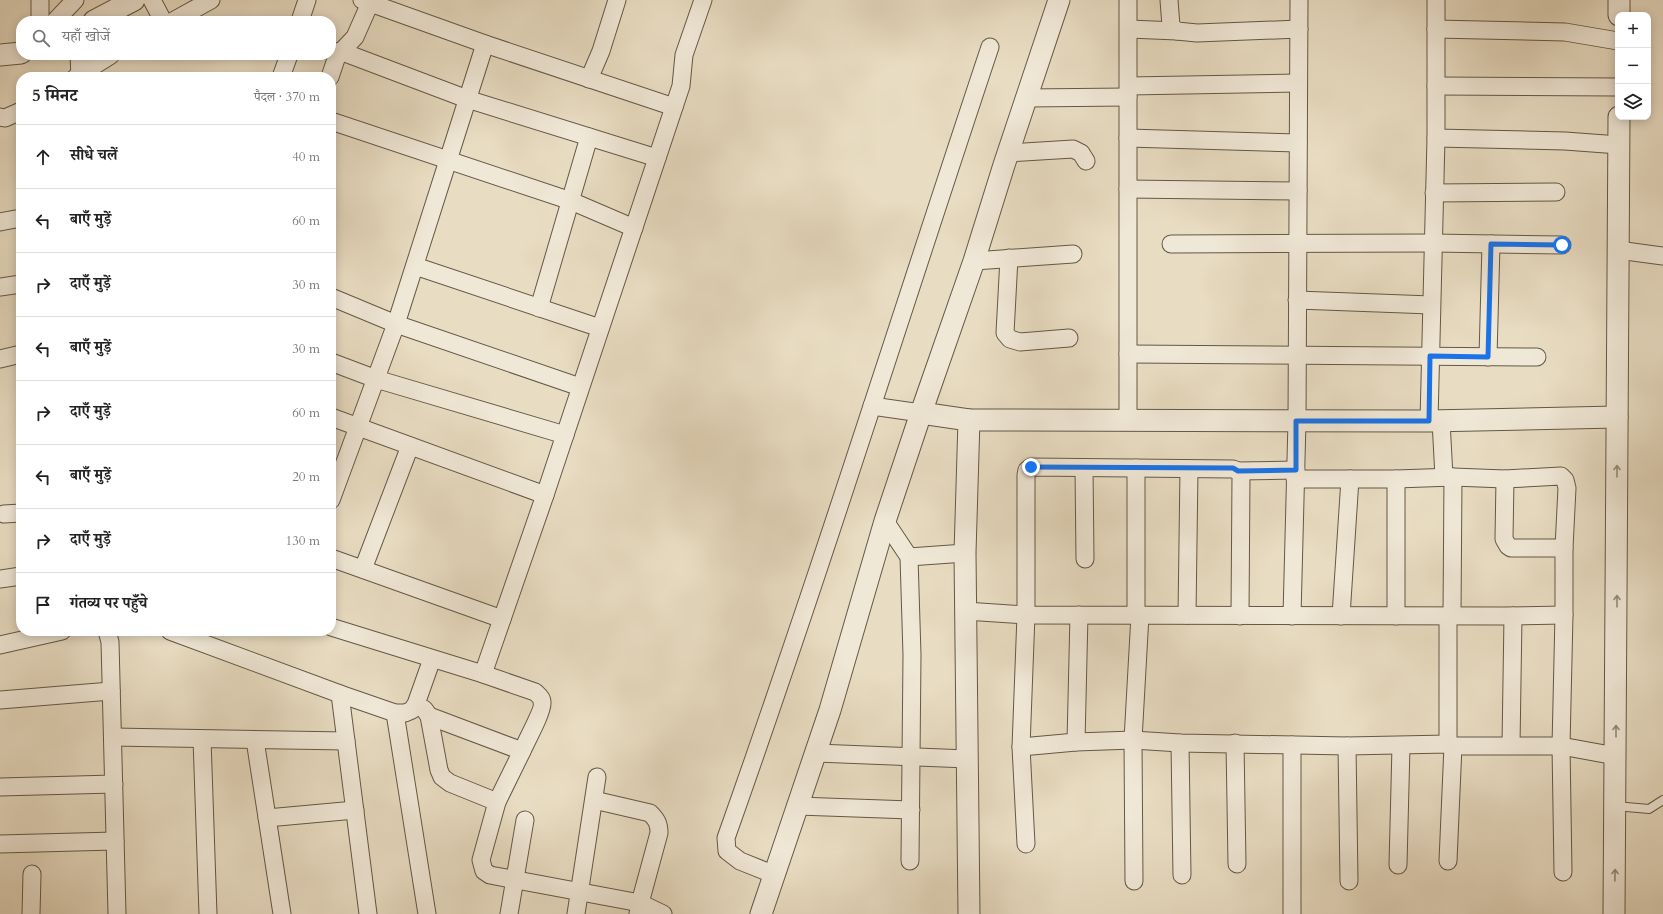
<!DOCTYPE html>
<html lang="hi">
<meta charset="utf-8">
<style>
:root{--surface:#fff;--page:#f2f2f2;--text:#222;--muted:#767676;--line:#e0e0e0}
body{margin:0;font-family:Cardo,"Noto Serif Devanagari",serif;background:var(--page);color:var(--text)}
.controls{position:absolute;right:12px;top:12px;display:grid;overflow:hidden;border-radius:8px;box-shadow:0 2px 10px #0003}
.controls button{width:36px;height:36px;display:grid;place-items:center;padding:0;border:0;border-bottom:1px solid var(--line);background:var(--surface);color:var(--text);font:20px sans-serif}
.stop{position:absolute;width:12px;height:12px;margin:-9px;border:3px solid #1a73e8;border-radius:50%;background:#fff}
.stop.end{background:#1a73e8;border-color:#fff;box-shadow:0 1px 4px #0008}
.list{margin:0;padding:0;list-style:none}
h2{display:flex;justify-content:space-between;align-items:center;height:52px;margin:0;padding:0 16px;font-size:17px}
h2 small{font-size:13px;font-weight:400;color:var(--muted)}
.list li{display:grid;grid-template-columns:26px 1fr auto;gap:12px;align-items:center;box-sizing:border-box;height:64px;padding:0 16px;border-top:1px solid var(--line)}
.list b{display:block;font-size:15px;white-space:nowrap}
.list em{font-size:13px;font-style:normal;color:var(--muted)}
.icon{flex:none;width:22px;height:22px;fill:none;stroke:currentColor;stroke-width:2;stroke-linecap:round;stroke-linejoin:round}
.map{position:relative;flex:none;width:1663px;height:914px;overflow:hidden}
.search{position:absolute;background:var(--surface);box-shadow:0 2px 10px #0003;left:16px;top:16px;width:320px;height:44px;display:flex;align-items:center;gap:10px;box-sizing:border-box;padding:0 14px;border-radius:16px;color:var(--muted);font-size:15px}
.panel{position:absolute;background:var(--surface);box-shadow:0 2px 10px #0003;left:16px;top:72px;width:320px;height:564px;border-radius:16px}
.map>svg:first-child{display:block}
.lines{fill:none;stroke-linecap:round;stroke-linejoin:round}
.service-casing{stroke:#645846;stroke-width:10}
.minor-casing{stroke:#645846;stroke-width:19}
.tertiary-casing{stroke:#645846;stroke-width:23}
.service{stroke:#f0e8d7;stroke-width:8}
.minor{stroke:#f0e8d7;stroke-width:17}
.tertiary{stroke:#f0e8d7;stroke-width:21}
.oneway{stroke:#948a7a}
.route{stroke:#1a73e8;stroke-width:5}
</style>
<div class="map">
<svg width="1663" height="914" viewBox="0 0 1663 914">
<rect width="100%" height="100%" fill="#e8dcc2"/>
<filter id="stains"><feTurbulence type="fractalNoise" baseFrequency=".005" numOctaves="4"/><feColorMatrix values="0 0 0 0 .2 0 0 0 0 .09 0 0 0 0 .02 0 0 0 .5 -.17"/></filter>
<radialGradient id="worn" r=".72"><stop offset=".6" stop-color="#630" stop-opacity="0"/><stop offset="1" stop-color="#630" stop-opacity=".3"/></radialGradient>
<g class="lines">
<g class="service-casing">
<polyline id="service" points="1615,806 1649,809 1663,800"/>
</g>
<g class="minor-casing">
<g id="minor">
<polyline points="152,0 163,21"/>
<polyline points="362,0 485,44 674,107"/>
<polyline points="1169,0 1171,26 1177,31 1197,33 1299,29"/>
<polyline points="40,21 40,0"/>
<polyline points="55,21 75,0"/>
<polyline points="173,21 211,0"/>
<polyline points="300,21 307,0"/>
<polyline points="1129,29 1177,31"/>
<polyline points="1436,29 1565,32 1618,41"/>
<polyline points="340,51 467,99 657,158"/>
<polyline points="79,55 80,77"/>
<polyline points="76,77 111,55"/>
<polyline points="281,77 289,55"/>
<polyline points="330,77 337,56 355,37 370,3"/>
<polyline points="589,79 601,51 617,0"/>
<polyline points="1129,86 1298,83"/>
<polyline points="1436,86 1618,87"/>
<polyline points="1026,98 1128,97"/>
<polyline points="0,117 5,118 21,111"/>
<polyline points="331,121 571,201 634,228"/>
<polyline points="1128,138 1298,143"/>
<polyline points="1436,138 1565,141 1619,145"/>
<polyline points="1008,153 1073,149 1081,153 1086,161"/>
<polyline points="1128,189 1298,191"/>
<polyline points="1434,193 1556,192"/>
<polyline points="0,222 21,218"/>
<polyline points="1171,244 1433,243 1562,245"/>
<polyline points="1618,250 1663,256"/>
<polyline points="1009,258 1005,333 1010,339 1020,342 1069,338"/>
<polyline points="974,261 1073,254"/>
<polyline points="415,266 600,328"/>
<polyline points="0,287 21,284"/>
<polyline points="331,297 396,324 580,387"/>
<polyline points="1297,300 1431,305"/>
<polyline points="539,308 589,137"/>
<polyline points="1128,354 1537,357"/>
<polyline points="1488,357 1491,244"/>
<polyline points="0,359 21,354"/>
<polyline points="331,362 376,379 565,435"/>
<polyline points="872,406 921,413"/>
<polyline points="331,417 545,495"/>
<polyline points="1128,420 1128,0"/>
<polyline points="1429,421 1436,138 1436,0"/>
<polyline points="1441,421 1444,477"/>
<polyline points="1084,468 1085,559"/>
<polyline points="1136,468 1136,615"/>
<polyline points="1238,471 1296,470"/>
<polyline points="1295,479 1396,479 1453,477 1505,479 1561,476 1565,480 1567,488 1564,548 1564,615 1561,746 1563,872"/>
<polyline points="1505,479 1504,539 1508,546 1511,548 1564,548"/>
<polyline points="331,500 396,324 485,44"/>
<polyline points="4,514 21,513"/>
<polyline points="885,521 909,557 912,655 910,861"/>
<polyline points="909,557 965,553"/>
<polyline points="331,558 502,619"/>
<polyline points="363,569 410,446"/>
<polyline points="0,579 21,576"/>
<polyline points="965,611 1026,615 1504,616 1564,615"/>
<polyline points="1187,615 1189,469"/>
<polyline points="1292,616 1297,421 1299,0"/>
<polyline points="1341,616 1350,479"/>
<polyline points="1396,616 1396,479"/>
<polyline points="1452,616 1453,477"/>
<polyline points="331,627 483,674 545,495 681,86 684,55 703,0"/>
<polyline points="107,631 110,642 117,914"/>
<polyline points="170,631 340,694 395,713 405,713 412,710 416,704 432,659"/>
<polyline points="0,645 62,631"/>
<path d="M483 674 535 692C538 695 542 697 542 702 544 709 526 742 522 751"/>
<polyline points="340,694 368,914"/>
<polyline points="0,700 111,691"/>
<polyline points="424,709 429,716 439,770 442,777 450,783 497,802"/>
<polyline points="395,713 427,914"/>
<path d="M429 716 522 751 497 802 481 860 484 871 490 875 640 903 659 833C659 824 657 820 650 813L594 800"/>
<polyline points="113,737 346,741"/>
<polyline points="202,739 208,914"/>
<polyline points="255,740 282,914"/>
<polyline points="1076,742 1079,615"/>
<polyline points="1180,743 1182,875"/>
<polyline points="1235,743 1237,864"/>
<polyline points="1448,744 1448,616"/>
<polyline points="1511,745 1513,616"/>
<polyline points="1347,746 1349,881"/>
<polyline points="1021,747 1076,742 1133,740 1180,743 1347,746 1448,744 1453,746 1561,746 1616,756"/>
<polyline points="816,753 968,759"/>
<polyline points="0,787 114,784"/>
<polyline points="798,806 911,810"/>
<polyline points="267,818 355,810"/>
<polyline points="0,844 115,841"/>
<polyline points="1026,844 1021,747 1026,615 1026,475 1027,470 1031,467 1233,469 1238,471 1241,476 1240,616"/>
<polyline points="1448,861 1453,746"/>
<polyline points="1398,865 1401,746"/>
<path d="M775 875 740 861 727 851 726 838C819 576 902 311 990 47"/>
<polyline points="1134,881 1133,740 1140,615"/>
<polyline points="31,914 32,874"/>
<polyline points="509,914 525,820"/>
<polyline points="576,914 597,777"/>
<polyline points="638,914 640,903 663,914"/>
<polyline points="1292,914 1292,745"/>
</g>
</g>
<g class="tertiary-casing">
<g id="tertiary">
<polyline points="1619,15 1619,0"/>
<polyline points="94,21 134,0"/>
<polyline points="0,55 21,53"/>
<polyline points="921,413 969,420 1429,421 1617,417"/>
<polyline points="761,914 830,710 885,521 921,413 974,261 1004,165 1059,0"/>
<polyline points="969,914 965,553 969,420"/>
<polyline points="1614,914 1619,117"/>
</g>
</g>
<use href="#service" class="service"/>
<use href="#minor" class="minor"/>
<use href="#tertiary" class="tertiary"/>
</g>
<defs><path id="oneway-shaft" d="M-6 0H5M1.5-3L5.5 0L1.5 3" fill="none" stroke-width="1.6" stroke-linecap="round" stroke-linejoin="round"/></defs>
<g class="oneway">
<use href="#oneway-shaft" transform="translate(1617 471) rotate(-90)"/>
<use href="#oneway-shaft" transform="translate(1617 601) rotate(-90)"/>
<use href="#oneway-shaft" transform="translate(1616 731) rotate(-90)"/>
<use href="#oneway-shaft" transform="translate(1615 875) rotate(-89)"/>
</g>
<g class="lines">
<polyline class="route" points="1031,467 1233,468 1238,471 1296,470 1296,421 1429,421 1430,356 1488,357 1491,244 1562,245"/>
</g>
<rect width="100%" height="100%" filter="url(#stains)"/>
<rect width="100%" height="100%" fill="url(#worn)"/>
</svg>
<div class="controls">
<button>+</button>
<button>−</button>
<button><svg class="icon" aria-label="layers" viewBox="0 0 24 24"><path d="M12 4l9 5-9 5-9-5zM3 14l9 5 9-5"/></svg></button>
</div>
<div class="stop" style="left:1562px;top:245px"></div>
<div class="stop end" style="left:1031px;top:467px"></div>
<div class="search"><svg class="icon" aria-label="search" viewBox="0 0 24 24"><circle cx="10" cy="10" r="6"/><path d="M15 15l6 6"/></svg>यहाँ खोजें</div>
<section class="panel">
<h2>5 मिनट<small>पैदल · 370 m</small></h2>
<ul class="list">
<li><svg class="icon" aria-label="ahead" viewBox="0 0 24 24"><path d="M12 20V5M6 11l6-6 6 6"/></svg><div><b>सीधे चलें</b></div><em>40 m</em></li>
<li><svg class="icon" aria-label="left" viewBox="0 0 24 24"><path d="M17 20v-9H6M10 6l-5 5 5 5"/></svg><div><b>बाएँ मुड़ें</b></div><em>60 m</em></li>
<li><svg class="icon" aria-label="right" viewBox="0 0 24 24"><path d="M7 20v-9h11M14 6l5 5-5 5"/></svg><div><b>दाएँ मुड़ें</b></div><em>30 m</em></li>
<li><svg class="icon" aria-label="left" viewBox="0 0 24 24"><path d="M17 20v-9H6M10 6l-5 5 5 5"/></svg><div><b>बाएँ मुड़ें</b></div><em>30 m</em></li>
<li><svg class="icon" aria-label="right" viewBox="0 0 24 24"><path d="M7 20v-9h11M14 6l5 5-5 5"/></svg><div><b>दाएँ मुड़ें</b></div><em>60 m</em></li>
<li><svg class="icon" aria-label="left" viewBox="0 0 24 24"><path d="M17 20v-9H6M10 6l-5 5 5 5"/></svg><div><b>बाएँ मुड़ें</b></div><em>20 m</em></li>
<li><svg class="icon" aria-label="right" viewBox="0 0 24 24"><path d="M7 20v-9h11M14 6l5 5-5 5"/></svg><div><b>दाएँ मुड़ें</b></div><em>130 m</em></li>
<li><svg class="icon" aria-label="arrive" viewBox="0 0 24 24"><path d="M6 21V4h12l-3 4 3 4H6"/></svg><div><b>गंतव्य पर पहुँचे</b></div></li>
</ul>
</section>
</div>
